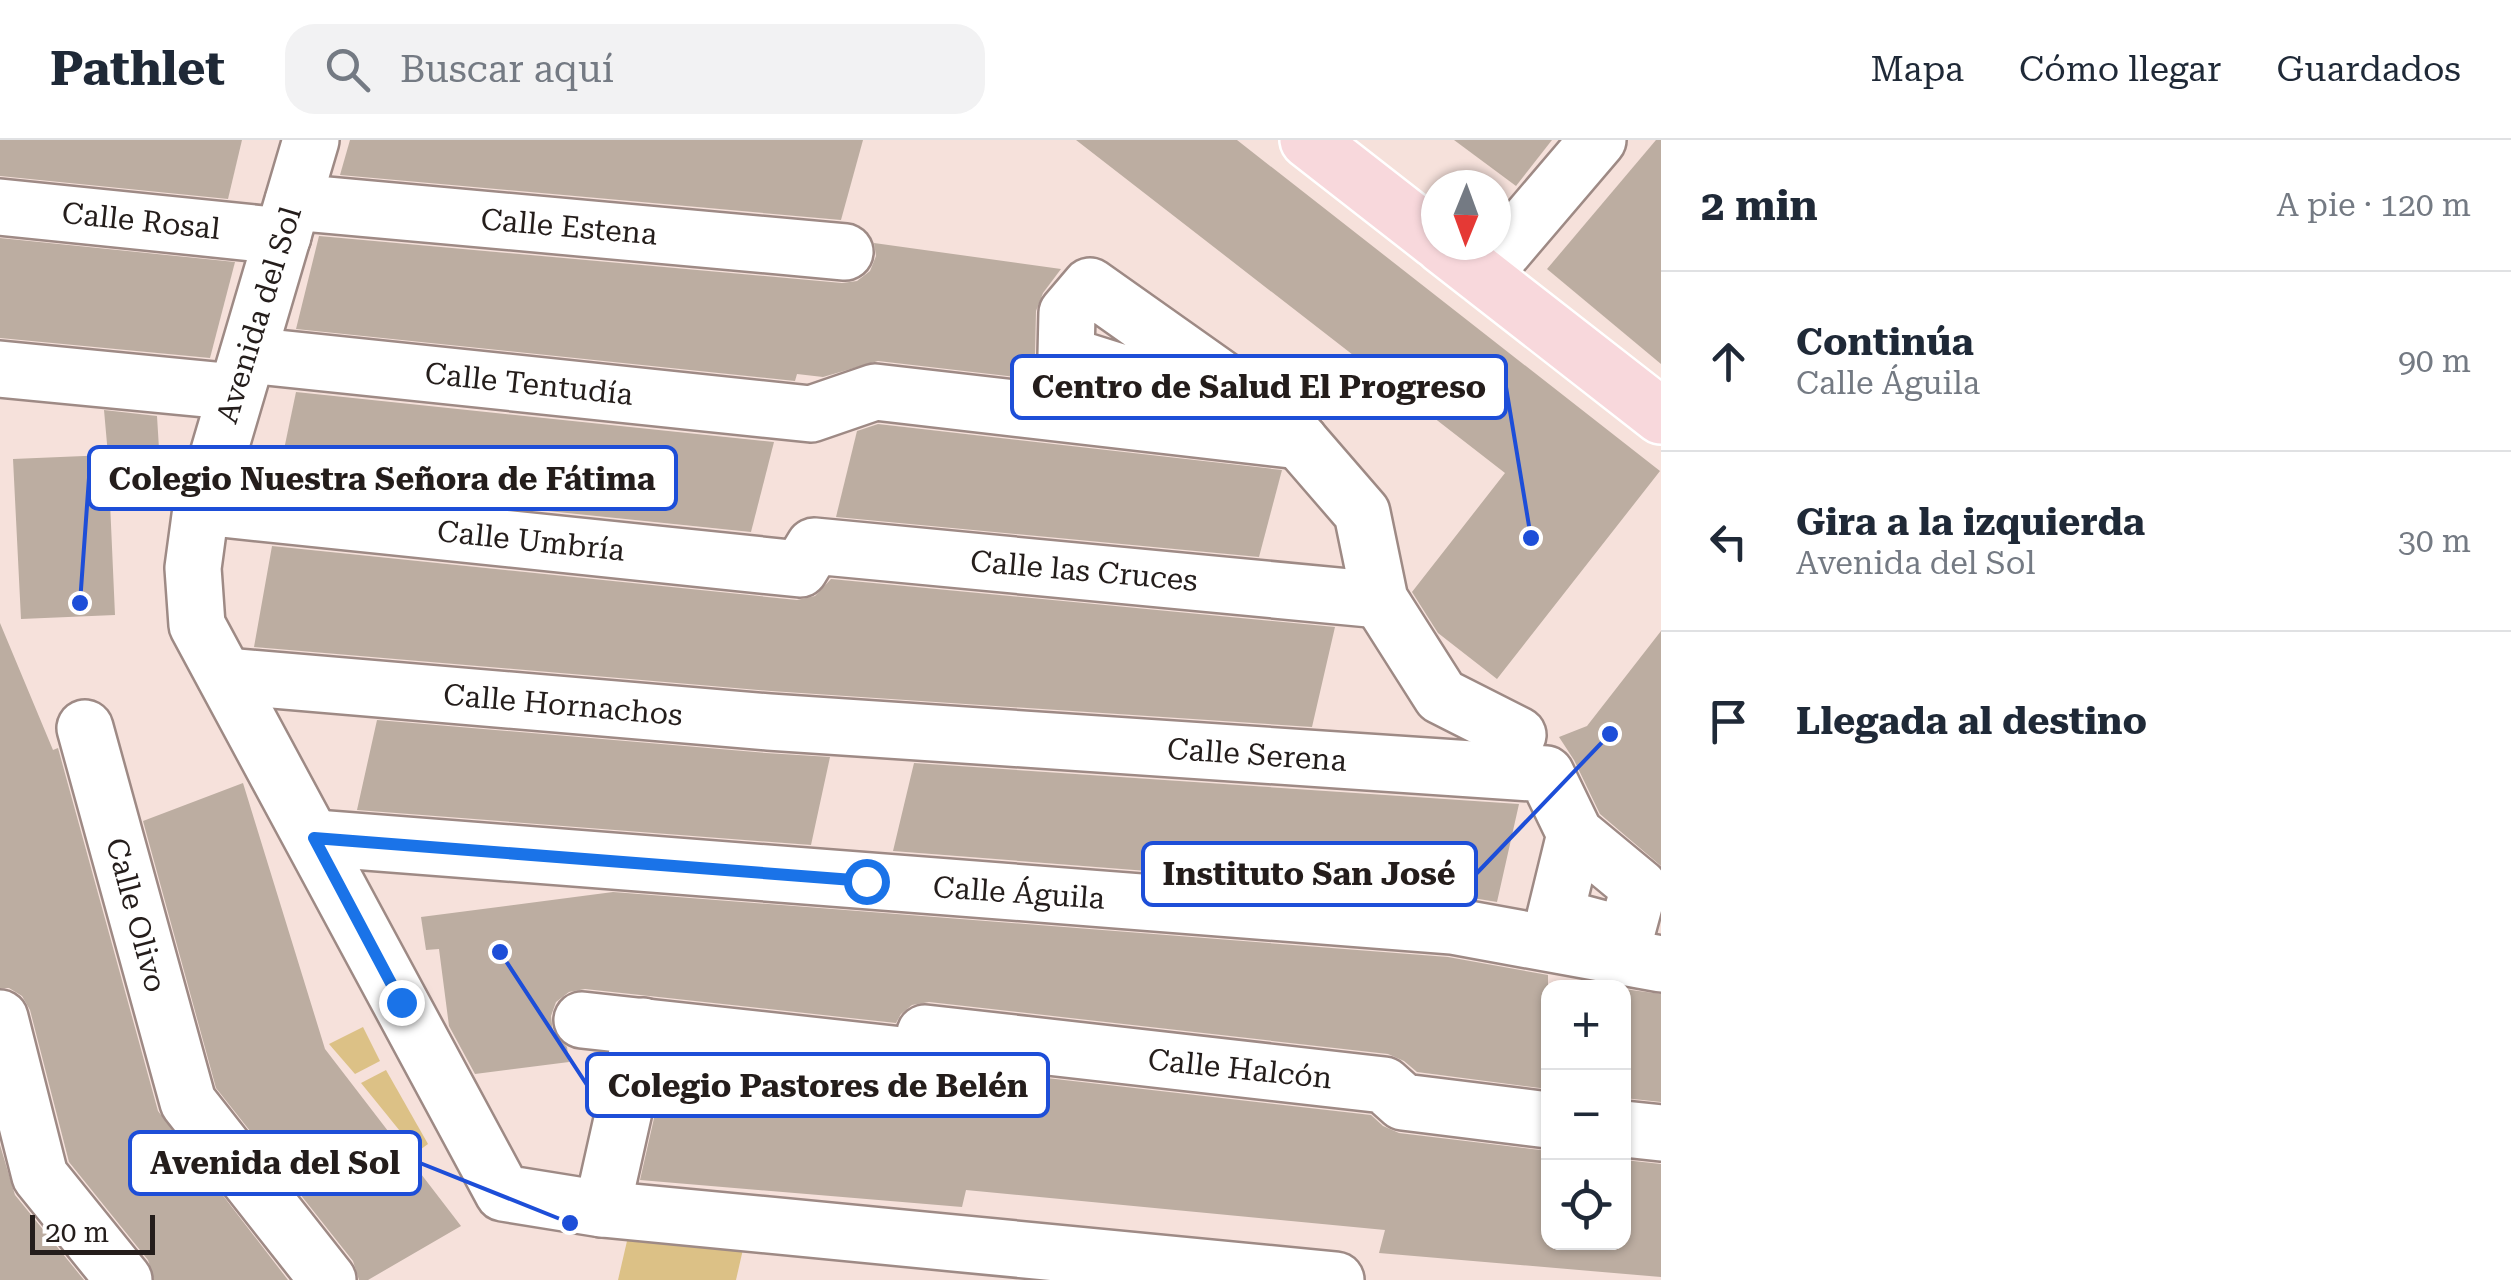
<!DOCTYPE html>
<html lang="es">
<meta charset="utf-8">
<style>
:root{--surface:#fff;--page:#f2f2f3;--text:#1f2937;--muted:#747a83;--line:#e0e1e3}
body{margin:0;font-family:"Roboto Serif",serif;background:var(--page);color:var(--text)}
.controls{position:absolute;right:30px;bottom:30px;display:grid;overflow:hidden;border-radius:20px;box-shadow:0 2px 8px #0004}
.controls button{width:90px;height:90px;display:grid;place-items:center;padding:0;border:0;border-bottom:2px solid var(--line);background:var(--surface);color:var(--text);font:50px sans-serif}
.compass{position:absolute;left:1421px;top:30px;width:90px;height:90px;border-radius:50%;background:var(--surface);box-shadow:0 2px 8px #0004;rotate:181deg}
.scale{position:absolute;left:30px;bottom:25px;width:125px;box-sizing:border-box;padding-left:10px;border:5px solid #241d1b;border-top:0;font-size:28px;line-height:35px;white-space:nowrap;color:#241d1b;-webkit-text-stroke:8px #fff;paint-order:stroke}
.stop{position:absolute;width:30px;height:30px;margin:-22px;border:8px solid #1a73e8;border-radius:50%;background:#fff}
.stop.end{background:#1a73e8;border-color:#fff;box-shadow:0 2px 10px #0008}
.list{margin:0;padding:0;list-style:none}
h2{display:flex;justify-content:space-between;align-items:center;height:130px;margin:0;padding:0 40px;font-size:42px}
h2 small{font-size:32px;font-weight:400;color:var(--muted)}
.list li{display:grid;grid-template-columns:65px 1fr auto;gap:30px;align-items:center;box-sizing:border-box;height:180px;padding:0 40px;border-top:2px solid var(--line)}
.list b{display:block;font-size:38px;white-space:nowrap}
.list p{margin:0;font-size:32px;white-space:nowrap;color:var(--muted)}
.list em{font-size:32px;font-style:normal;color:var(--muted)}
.icon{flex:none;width:55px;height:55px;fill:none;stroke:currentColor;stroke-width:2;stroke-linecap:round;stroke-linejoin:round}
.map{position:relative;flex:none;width:1661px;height:1140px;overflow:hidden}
header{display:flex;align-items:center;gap:60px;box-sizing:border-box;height:140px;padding:0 50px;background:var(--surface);border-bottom:2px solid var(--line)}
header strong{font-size:48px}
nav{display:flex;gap:55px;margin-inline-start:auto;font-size:35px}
.search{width:700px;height:90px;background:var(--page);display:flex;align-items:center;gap:25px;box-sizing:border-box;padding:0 35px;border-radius:30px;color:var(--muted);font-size:38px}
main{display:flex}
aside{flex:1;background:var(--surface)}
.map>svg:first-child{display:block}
.green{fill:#dcc186}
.building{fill:#bcada1}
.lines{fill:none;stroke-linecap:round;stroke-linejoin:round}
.minor-casing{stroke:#9e8a85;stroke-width:60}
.major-casing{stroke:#fff;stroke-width:60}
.minor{stroke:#fff;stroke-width:55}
.major{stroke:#f8d8dc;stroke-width:55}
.route{stroke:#1a73e8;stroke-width:12}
.labels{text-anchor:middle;stroke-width:8;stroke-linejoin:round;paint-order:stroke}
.street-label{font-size:30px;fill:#241d1b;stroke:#fff}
.leader{fill:none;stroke:#1d4ed8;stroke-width:4}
.callout-dot{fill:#1d4ed8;stroke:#fff;stroke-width:4}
.callout{fill:#fff;stroke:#1d4ed8;stroke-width:4}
.callout-label{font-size:32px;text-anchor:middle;font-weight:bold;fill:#241d1b}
</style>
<header>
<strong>Pathlet</strong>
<div class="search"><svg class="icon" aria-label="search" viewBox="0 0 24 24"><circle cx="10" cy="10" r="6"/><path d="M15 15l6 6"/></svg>Buscar aquí</div>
<nav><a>Mapa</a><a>Cómo llegar</a><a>Guardados</a></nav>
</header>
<main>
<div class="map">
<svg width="1661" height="1140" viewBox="0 0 1661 1140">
<rect width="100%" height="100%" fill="#f6e1db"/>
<g class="green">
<polygon points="363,887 380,921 355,934 329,904"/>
<polygon points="386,930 428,1004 417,1012 361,943"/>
<polygon points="630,1088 746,1096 736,1140 618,1140"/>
</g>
<g class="building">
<polygon points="0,0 242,0 228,59 0,36"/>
<polygon points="350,0 863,0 841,80 340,35"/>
<polygon points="1076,0 1237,0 1660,331 1497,539 1438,493 1412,452 1505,333"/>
<polygon points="1454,0 1552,0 1516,46"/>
<polygon points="1656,0 1661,0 1661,224 1547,129"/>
<polygon points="319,96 842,143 857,141 870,131 876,116 874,103 1061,129 1043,153 1036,171 1035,214 1038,224 1034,239 878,221 823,237 797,234 795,241 296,189"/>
<polygon points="0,98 235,122 210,218 0,198"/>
<polygon points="296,252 774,302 751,392 277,343"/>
<polygon points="104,270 157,276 160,325 109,334 108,317 115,475 21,479 13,319 108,315"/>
<polygon points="878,284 1282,330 1259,417 836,377 857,291"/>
<polygon points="272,406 797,460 815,456 831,439 1335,487 1312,587 771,551 254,507"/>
<polygon points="0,483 53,610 58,608 158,971 288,1140 154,1140 148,1120 69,1022 30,870 22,856 9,848 0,848"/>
<polygon points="1661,491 1661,726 1600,674 1574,620 1559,597 1587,586"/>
<polygon points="377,580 766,613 830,617 811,705 357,670"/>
<polygon points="914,623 1519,664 1497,762 1454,755 893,711"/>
<polygon points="243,643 325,909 461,1086 368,1140 359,1140 353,1121 216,948 143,681"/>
<polygon points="613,752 1448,817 1548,835 1548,949 1417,932 1404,921 1388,914 929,862 912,865 901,874 896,883 585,849 569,852 556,862 551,876 553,892 567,907 569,922 475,934 449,886 439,809 426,810 421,777"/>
<polygon points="1624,849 1661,854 1661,962 1624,958"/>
<polygon points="667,921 917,948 933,945 945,936 949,927 1371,975 1383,986 1399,993 1548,1011 1548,1102 1624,1102 1624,1020 1661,1024 1661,1137 1379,1113 1385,1090 966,1050 962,1067 640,1040"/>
<polygon points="0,1005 15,1055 84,1140 0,1140"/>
</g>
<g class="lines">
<g class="minor-casing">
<g id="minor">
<polyline points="311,0 200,376 193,428 197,485 503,1053 602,1069 1336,1140"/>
<polyline points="293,62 845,112"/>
<polyline points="0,67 283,96"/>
<polyline points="1482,136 1598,0"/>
<polyline points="248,215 811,274 875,252 1300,301"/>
<polyline points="0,229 236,252"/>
<polyline points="1285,284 1090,146 1067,173 1066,215 1285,284 1362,373 1380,460 1441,556 1518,595"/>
<polyline points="203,367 800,429 814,406 1380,460"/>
<polyline points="225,536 769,582 1546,634 1575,694 1639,747 1626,795 1555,776 1575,694"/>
<polyline points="85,588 188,962 328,1140"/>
<polyline points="315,698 1452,786 1661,824"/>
<polyline points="0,878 40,1036 124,1140"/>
<polyline points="582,880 920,917"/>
<polyline points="925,893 1384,945 1403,962 1548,980"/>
<polyline points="1624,989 1661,993"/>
<polyline points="602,1069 643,886"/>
</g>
</g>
<g class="major-casing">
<g id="major">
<polyline points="1308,0 1436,100"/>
<polyline points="1442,105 1661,276"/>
</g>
</g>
<use href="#minor" class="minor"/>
<use href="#major" class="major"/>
</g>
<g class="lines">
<polyline class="route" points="401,862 314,698 866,741"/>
</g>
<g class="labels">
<g class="street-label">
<text transform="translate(141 81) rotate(6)" y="10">Calle Rosal</text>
<text transform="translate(569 87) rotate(5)" y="10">Calle Estena</text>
<text transform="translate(259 175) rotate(-73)" y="10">Avenida del Sol</text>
<text transform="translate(529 244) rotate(6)" y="10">Calle Tentudía</text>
<text transform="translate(531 401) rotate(6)" y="10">Calle Umbría</text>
<text transform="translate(1084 431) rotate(5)" y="10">Calle las Cruces</text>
<text transform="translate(563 565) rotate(5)" y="10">Calle Hornachos</text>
<text transform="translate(1257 615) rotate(4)" y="10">Calle Serena</text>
<text transform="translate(1019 753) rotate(4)" y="10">Calle Águila</text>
<text transform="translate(136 775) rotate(75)" y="10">Calle Olivo</text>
<text transform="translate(1240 929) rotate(6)" y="10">Calle Halcón</text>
</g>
</g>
<path class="leader" d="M1531 398L1506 247M80 463L89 338M1610 594L1476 734M500 812L587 945M570 1083L420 1023"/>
<g class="callout-dot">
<circle cx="1531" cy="398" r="10"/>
<circle cx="80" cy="463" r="10"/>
<circle cx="1610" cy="594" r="10"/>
<circle cx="500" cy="812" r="10"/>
<circle cx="570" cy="1083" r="10"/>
</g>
<g class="callout">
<rect x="1012" y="216" width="494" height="62" rx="10"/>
<rect x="89" y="307" width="587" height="62" rx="10"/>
<rect x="1143" y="703" width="333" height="62" rx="10"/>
<rect x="587" y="914" width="461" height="62" rx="10"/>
<rect x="130" y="992" width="290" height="62" rx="10"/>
</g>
<g class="callout-label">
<text x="1259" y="258">Centro de Salud El Progreso</text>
<text x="382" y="350">Colegio Nuestra Señora de Fátima</text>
<text x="1309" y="745">Instituto San José</text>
<text x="818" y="957">Colegio Pastores de Belén</text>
<text x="275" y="1034">Avenida del Sol</text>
</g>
</svg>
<div class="controls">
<button>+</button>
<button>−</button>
<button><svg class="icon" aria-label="locate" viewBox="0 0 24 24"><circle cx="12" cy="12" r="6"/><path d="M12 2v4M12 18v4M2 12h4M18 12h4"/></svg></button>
</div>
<svg class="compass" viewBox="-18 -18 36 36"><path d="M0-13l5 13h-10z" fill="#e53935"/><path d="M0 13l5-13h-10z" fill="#747a83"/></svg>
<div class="scale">20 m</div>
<div class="stop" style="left:866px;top:741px"></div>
<div class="stop end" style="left:401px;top:862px"></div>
</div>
<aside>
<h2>2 min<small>A pie · 120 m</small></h2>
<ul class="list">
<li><svg class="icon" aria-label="ahead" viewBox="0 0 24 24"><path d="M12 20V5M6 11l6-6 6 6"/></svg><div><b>Continúa</b><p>Calle Águila</p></div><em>90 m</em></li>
<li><svg class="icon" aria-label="left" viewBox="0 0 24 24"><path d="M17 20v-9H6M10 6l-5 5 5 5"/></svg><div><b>Gira a la izquierda</b><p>Avenida del Sol</p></div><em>30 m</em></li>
<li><svg class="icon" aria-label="arrive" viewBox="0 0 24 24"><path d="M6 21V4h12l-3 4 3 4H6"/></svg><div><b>Llegada al destino</b></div></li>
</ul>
</aside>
</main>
